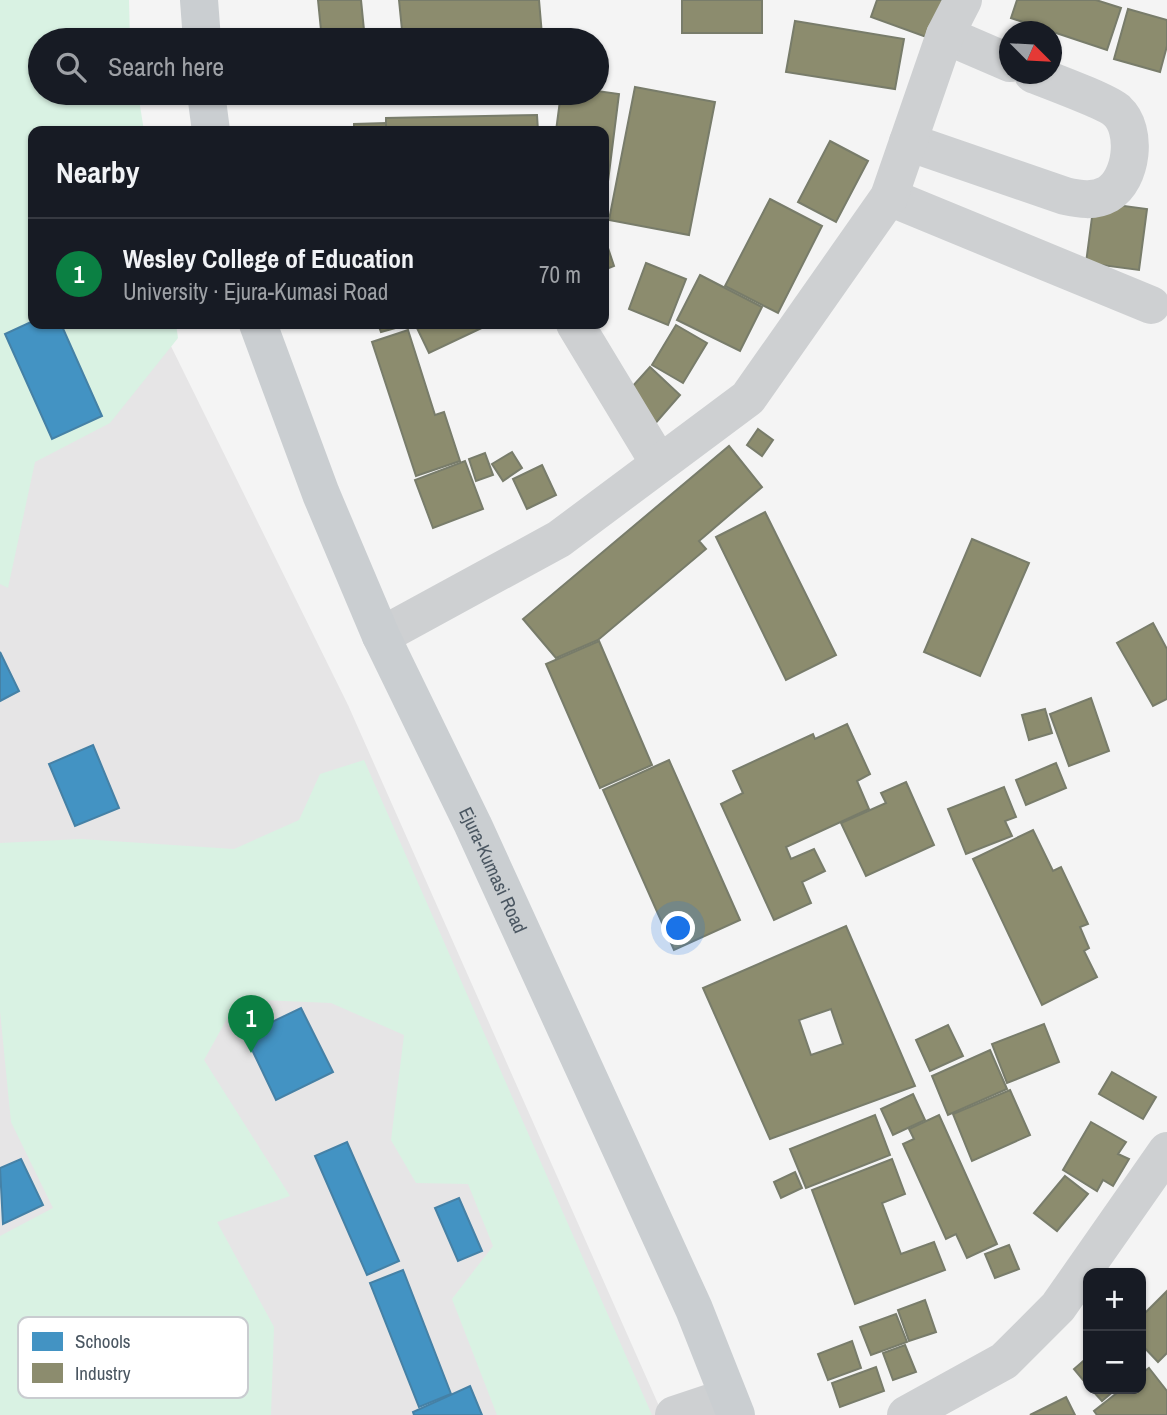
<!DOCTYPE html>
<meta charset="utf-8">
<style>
:root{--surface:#171b24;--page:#242831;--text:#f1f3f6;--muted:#9ea1a6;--line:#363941;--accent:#0b8043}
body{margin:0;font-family:"Archivo Narrow",sans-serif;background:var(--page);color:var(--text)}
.controls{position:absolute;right:21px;bottom:21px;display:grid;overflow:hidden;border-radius:14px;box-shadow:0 2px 5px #0004}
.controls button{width:63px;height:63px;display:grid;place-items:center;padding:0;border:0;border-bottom:2px solid var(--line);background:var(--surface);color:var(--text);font:35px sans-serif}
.compass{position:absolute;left:999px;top:21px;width:63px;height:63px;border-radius:50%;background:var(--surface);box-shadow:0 2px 5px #0004;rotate:114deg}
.you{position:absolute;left:679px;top:929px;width:24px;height:24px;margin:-18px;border:5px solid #fff;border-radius:50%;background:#1a73e8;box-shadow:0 0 0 10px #1a73e833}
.badge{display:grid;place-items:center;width:46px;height:46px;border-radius:50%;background:var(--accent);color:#fff;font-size:23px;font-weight:700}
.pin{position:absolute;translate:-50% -58px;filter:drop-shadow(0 2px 4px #0008)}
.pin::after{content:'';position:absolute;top:37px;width:24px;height:21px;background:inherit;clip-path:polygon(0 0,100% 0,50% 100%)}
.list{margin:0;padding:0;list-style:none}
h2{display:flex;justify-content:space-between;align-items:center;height:91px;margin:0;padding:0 28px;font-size:30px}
h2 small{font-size:23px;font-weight:400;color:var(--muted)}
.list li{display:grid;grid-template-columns:46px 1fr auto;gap:21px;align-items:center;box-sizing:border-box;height:112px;padding:0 28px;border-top:2px solid var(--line)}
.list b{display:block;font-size:26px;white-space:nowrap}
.list p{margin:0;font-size:23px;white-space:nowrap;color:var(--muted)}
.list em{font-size:23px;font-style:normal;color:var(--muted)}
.icon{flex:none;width:38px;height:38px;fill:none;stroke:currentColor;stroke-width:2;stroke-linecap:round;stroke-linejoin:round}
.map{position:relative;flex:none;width:1167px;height:1415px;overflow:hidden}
.search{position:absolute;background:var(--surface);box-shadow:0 2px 5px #0004;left:28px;top:28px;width:581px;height:77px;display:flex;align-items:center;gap:18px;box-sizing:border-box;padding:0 24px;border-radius:38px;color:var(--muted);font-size:26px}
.panel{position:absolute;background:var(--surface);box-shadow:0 2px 5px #0004;left:28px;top:126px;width:581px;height:203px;border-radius:14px}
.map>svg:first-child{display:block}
.education{fill:#e6e5e6}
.green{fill:#d9f2e3}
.schools{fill:#4393c3;stroke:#4581a6;stroke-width:2}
.industry{fill:#8c8c6e;stroke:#787c6a;stroke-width:2;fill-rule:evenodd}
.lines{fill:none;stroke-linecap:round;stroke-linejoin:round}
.minor{stroke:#ced0d2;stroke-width:38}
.major{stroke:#caced1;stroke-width:38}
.labels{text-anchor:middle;stroke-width:7;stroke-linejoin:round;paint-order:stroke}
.street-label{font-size:19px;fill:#4a5661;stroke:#fff}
.key{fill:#fff;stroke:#c9ccd0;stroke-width:2}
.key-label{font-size:19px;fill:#4a5661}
</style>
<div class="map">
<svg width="1167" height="1415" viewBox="0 0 1167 1415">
<rect width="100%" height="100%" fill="#f4f4f4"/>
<polygon class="education" points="0,0 40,40 40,93 33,131 33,324 163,330 348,705 663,1415 0,1415"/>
<g class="green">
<polygon points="0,0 129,0 130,40 40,40 40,93 138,93 144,131 33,131 33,324 176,324 178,338 110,423 35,462 8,588 0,584"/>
<polygon points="364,760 652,1415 497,1415 452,1299 493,1246 468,1184 416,1183 391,1140 404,1035 331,1003 238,999 204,1060 290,1196 217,1222 274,1327 271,1415 0,1415 0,1236 53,1208 11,1122 0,1011 0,843 81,839 234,849 299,820 320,774"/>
</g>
<g class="schools">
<polygon points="33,321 33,324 61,324 102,416 52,439 5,334"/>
<polygon points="0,652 19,691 0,701"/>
<polygon points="93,745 119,808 75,826 49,764"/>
<polygon points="301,1008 333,1072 276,1100 245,1035"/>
<polygon points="347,1142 399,1261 367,1275 315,1156"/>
<polygon points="21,1159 43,1205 3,1224 0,1168"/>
<polygon points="459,1198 482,1251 458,1261 435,1208"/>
<polygon points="403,1270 451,1394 419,1407 370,1283"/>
<polygon points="470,1386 482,1415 414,1415 413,1412"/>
</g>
<g class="industry">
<polygon points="318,0 361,0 365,40 322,40"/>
<polygon points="399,0 539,0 542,35 490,40 403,40"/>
<rect x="682" y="0" width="80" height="33"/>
<polygon points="877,0 943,0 929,38 871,17"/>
<polygon points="1017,0 1096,0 1121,8 1107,50 1011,18"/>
<polygon points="1128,9 1167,20 1167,46 1160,72 1114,59"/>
<polygon points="795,21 904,39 895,89 786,72"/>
<polygon points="579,33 580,40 547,40 547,36"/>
<polygon points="635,87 715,102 689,235 609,220"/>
<polygon points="597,91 619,94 604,213 604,131 556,131 561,93"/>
<polygon points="537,115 538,131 386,131 386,118"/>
<polygon points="386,123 386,131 354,131 354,124"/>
<polygon points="830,141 868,161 836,222 798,202"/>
<polygon points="770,199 822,226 778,313 725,286"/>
<polygon points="1094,202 1147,209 1139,270 1086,263"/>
<polygon points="606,242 614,266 604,270 604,243"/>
<polygon points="646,263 686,279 668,325 629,309"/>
<polygon points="700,275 762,307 740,351 677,320"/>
<polygon points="378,324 410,324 381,332"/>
<polygon points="427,324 490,324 429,353 417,328"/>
<polygon points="676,325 707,343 683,383 652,365"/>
<polygon points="408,330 435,415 444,412 460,461 416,476 372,342"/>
<polygon points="650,367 680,395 653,426 623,397"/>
<polygon points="758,429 773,440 762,456 747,445"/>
<polygon points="729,446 762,487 699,541 706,549 598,640 556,658 523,619"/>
<polygon points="512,452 522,468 503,481 492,464"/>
<polygon points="485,453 493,475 476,481 469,459"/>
<polygon points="465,461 483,509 433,528 415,480"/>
<polygon points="542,465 556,495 527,509 513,479"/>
<polygon points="765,512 836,655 786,680 716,537"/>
<polygon points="972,539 1029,563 980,676 924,652"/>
<polygon points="1153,623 1167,649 1167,699 1153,706 1117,643"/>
<polygon points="599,641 652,765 600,788 546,664"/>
<polygon points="1091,698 1109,751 1069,766 1050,714"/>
<polygon points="1045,709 1052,733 1029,740 1022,715"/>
<polygon points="847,724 870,774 857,781 869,809 786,847 791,859 814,849 825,871 802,882 811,903 774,920 721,804 743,793 733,771 813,734 815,739"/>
<polygon points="669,760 740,920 674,950 603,790"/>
<polygon points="1056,763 1066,788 1026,805 1016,780"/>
<polygon points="906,782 934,845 866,876 841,823 886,803 881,793"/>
<polygon points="1004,787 1016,817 1005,821 1012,836 966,854 948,809"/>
<polygon points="1033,830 1053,871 1061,867 1088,924 1080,927 1089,948 1084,951 1097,977 1042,1005 973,859"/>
<path d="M846 926 915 1086 770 1139 703 988ZM831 1009 843 1044 811 1055 799 1020Z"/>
<polygon points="1044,1024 1059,1062 1007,1083 992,1044"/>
<polygon points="948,1025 963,1056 930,1071 916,1040"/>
<polygon points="990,1050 1007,1089 948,1115 932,1076"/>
<polygon points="1112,1072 1156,1097 1143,1119 1099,1094"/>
<polygon points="1010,1090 1030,1135 972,1161 953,1114"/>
<polygon points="913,1094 925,1120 893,1135 881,1109"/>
<polygon points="875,1115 890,1155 806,1188 790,1149"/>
<polygon points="939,1115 997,1244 967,1258 956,1234 946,1239 903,1144 914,1139 909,1129"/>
<polygon points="1091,1122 1126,1142 1118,1154 1129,1159 1113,1186 1103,1180 1097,1191 1063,1170"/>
<polygon points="892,1159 905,1194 882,1203 901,1254 934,1242 945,1270 855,1304 812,1190"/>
<polygon points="795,1172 802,1188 781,1198 774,1182"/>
<polygon points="1065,1176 1088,1194 1057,1231 1034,1213"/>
<polygon points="1009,1245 1019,1269 995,1278 985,1254"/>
<polygon points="1167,1291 1167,1353 1158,1362 1141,1344 1141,1317"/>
<polygon points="925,1300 936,1332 909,1341 898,1310"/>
<polygon points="896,1314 907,1342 871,1355 860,1327"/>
<polygon points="852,1341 861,1368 828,1380 818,1354"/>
<polygon points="905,1345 916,1372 893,1380 883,1353"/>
<polygon points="1088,1357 1088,1386 1074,1369"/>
<polygon points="876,1367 884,1391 840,1407 832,1383"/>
<polygon points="1149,1368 1167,1391 1167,1415 1097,1415 1094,1411 1122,1389 1141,1389 1141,1374"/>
<polygon points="1091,1389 1116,1389 1102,1401"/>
<polygon points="1066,1397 1075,1415 1030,1415"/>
</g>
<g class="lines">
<g class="minor">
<polyline points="945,35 1010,63"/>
<path d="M908 142 1065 196C1079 199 1094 202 1108 194 1132 180 1138 130 1117 111 1108 102 1048 80 1033 74"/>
<polyline points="889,197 1151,305"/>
<polyline points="575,324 659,463"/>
<polyline points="381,636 559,539 748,398 889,197 945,35 963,0"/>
<polyline points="674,1415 728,1397"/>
<polyline points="906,1415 1004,1361 1058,1307 1167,1151"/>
</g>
<g class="major">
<polyline points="199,0 202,40"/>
<polyline points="206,93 211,131"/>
<path id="s1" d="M258 324 321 494 381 636 473 825 694 1309 736 1415"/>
</g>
</g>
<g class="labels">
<g class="street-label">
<text dy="7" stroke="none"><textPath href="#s1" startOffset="595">Ejura-Kumasi Road</textPath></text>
</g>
</g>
<rect x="18" y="1317" width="230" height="81" rx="10" class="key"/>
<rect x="32" y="1332" width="31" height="19" fill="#4393c3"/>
<rect x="32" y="1363" width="31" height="20" fill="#8c8c6e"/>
<g class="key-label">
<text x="75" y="1348">Schools</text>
<text x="75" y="1380">Industry</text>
</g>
</svg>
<div class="controls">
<button>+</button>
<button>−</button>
</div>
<svg class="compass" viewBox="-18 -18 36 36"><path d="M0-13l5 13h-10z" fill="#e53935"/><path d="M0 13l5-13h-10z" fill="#9ea1a6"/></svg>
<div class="you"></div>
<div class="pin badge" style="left:251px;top:1053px">1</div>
<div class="search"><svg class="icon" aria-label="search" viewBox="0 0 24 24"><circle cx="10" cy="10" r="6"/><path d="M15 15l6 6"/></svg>Search here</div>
<section class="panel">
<h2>Nearby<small></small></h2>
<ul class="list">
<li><span class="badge">1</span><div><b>Wesley College of Education</b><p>University · Ejura-Kumasi Road</p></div><em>70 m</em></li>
</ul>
</section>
</div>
